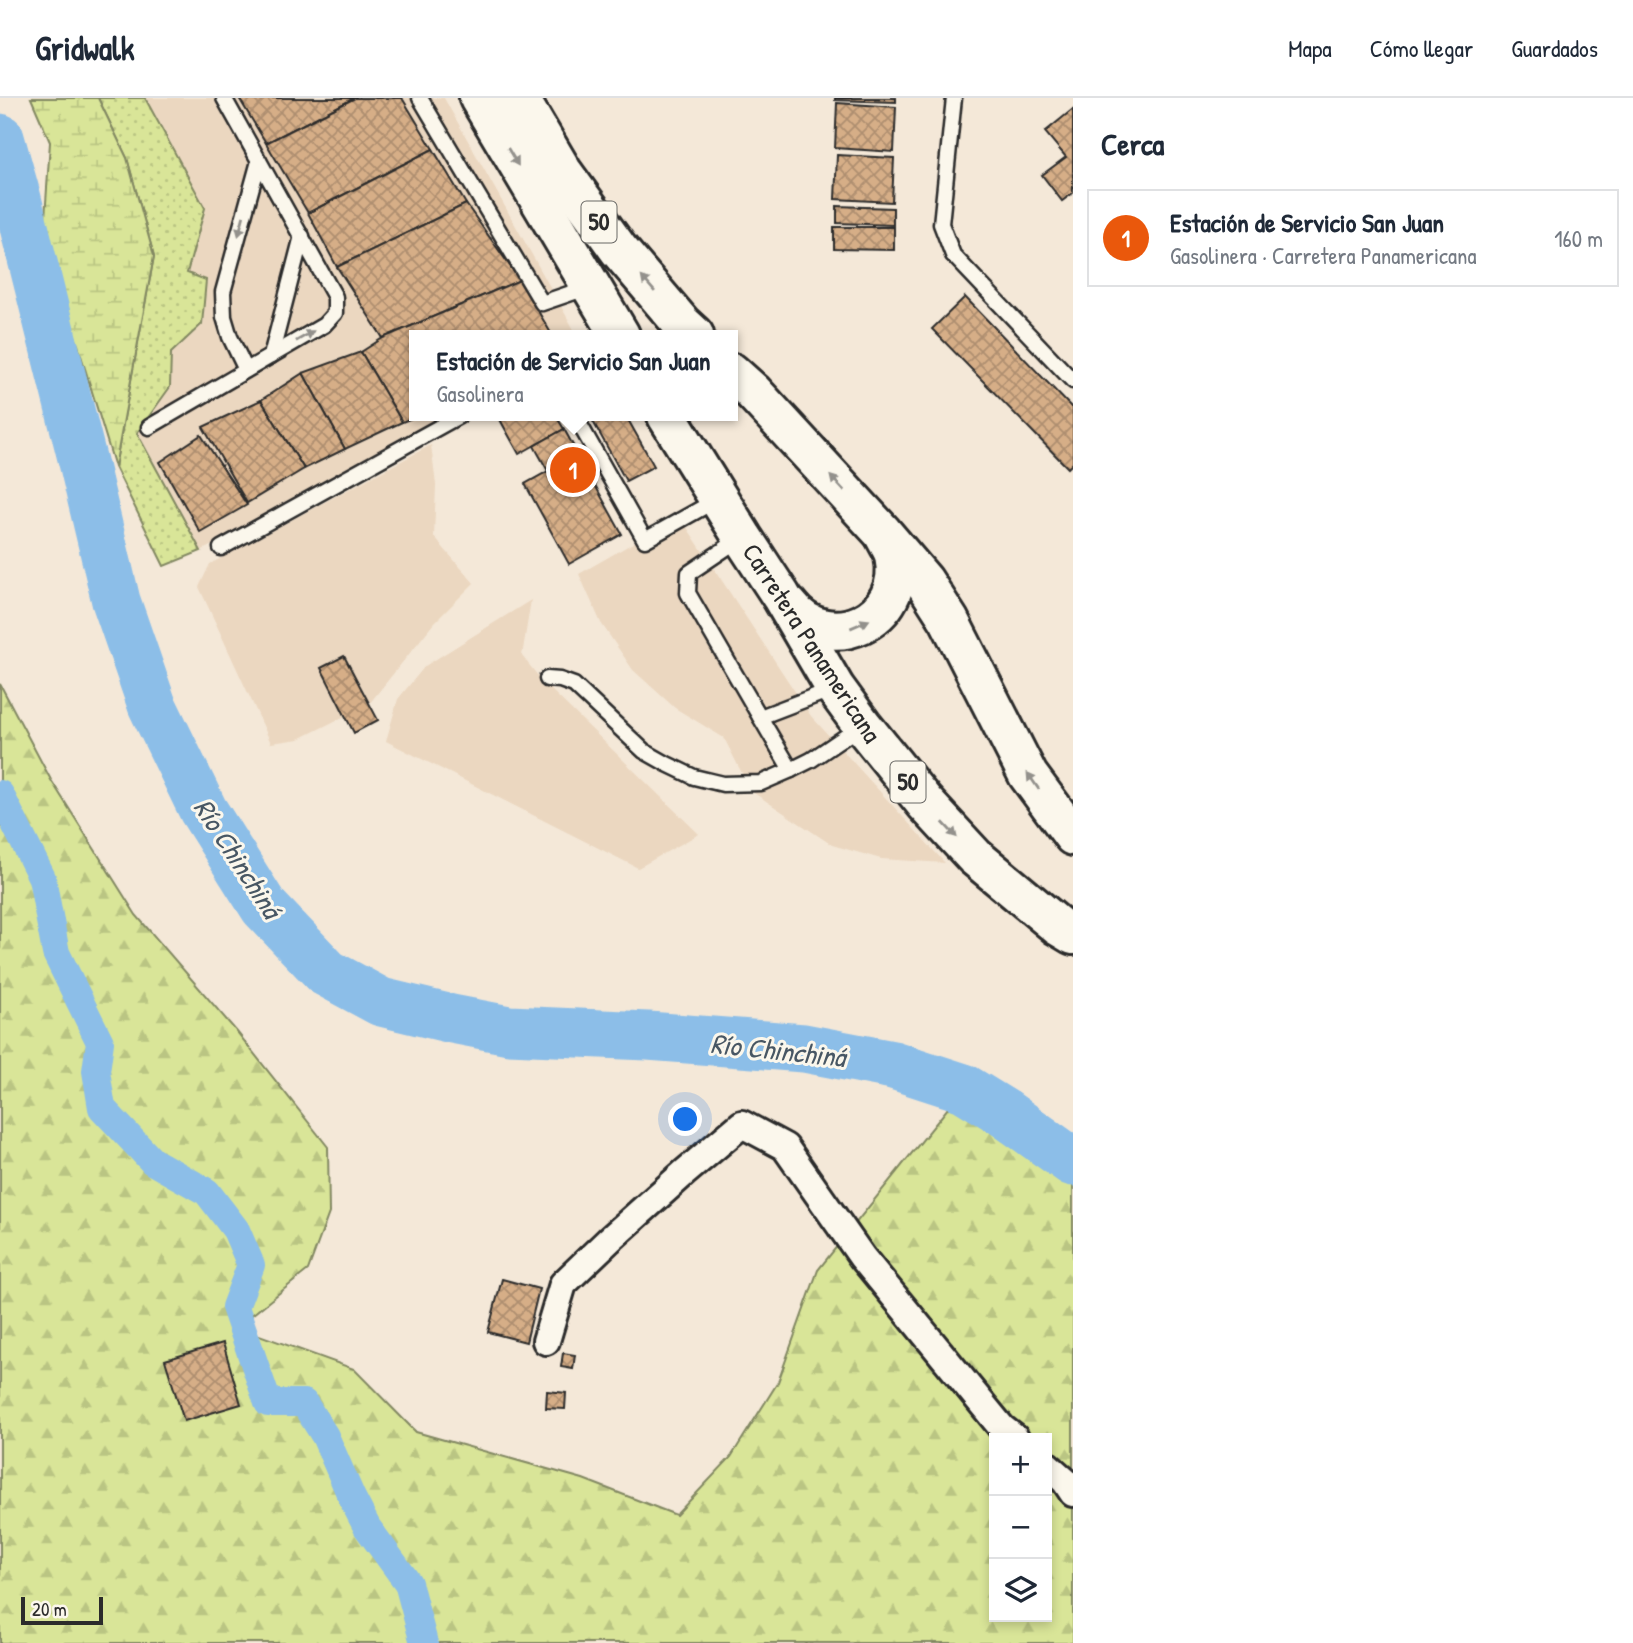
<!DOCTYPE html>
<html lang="es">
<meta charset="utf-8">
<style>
:root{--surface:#fff;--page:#f2f2f3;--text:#1f2937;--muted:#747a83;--line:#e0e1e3;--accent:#ea580c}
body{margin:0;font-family:"Patrick Hand",sans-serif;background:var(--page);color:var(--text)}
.controls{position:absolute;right:21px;bottom:21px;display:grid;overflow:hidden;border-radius:0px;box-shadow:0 4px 10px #0003}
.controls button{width:63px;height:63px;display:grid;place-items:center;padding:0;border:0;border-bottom:2px solid var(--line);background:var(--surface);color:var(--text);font:35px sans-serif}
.scale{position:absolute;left:21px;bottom:18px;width:82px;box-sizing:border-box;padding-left:7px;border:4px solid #2b2b2b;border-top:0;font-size:19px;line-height:24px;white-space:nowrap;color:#2b2b2b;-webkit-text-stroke:5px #fbf7ec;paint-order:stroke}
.you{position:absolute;left:686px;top:1022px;width:24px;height:24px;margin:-18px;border:5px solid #fff;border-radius:50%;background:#1a73e8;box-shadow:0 0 0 10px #1a73e833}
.badge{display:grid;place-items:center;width:46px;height:46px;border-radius:50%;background:var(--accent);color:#fff;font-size:23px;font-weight:700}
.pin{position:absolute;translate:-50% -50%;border:4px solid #fff;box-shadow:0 2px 7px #0006}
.popup{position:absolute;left:409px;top:232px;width:329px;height:91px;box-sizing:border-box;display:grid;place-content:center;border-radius:0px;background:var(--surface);filter:drop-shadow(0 2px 5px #0005);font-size:23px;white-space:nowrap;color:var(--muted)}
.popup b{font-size:26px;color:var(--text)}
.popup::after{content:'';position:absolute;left:50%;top:100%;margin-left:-14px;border:14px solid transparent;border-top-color:var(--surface)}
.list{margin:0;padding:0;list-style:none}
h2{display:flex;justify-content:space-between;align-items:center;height:91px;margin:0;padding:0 28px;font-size:30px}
h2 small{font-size:23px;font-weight:400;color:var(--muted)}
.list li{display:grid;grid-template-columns:46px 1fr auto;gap:21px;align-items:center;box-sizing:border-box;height:98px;margin:0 14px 14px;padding:0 14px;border:2px solid var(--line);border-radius:0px}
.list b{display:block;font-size:26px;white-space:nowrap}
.list p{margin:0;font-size:23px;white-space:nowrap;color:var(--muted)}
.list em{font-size:23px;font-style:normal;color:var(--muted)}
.icon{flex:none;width:38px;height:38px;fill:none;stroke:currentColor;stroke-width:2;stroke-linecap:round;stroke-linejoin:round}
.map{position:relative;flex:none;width:1073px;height:1545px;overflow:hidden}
header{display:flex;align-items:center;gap:42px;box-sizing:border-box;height:98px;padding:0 35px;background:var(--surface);border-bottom:2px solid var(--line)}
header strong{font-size:33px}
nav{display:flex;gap:38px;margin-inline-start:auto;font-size:24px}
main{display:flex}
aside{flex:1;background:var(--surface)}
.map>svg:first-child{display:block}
.built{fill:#ebd7c0}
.green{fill:url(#green-dots);stroke:#828862;stroke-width:2}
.forest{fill:url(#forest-firs);stroke:#828862;stroke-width:2;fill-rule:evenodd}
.wetland{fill:url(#wetland-marsh);stroke:#828862;stroke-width:2}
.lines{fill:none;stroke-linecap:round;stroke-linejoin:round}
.canal{stroke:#8cbee8;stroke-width:28}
.river{stroke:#8cbee8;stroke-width:49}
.building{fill:url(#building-cross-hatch);stroke:#2b2b2b;stroke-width:2}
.lane-casing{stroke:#2b2b2b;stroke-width:19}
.street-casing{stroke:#2b2b2b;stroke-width:32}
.highway-casing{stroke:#2b2b2b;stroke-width:44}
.lane{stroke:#fbf7ec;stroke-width:14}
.street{stroke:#fbf7ec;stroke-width:26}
.highway{stroke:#fbf7ec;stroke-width:38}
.oneway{fill:#93918c}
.labels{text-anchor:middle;stroke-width:6;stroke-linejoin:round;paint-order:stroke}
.shield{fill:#fbf7ec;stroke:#696865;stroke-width:2}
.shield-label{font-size:24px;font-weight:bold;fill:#2b2b2b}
.street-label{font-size:26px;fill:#2b2b2b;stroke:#fbf7ec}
.water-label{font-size:28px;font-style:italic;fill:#485764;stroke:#fbf7ec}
</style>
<header>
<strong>Gridwalk</strong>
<nav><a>Mapa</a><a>Cómo llegar</a><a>Guardados</a></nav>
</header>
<main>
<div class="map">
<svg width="1073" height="1545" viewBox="0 0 1073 1545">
<defs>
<pattern id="green-dots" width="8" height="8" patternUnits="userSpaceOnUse" patternTransform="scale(1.75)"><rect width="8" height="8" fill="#d9e598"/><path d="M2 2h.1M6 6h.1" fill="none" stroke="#bac583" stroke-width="1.8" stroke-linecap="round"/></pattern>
<pattern id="forest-firs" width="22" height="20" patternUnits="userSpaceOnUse" patternTransform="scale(1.75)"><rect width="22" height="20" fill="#d9e598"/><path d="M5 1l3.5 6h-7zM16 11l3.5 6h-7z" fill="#bac583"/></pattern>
<pattern id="wetland-marsh" width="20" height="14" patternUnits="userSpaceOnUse" patternTransform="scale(1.75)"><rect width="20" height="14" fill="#d9e598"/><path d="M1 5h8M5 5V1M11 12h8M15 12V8" fill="none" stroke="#bac583"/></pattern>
<pattern id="building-cross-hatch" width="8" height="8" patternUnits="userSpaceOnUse" patternTransform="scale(1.75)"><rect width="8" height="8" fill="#d6ae87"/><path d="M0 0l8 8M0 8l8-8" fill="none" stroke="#ae8e6f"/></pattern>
</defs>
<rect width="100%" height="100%" fill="#f4e8d8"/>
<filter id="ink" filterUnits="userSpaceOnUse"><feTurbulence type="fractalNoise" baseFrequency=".0143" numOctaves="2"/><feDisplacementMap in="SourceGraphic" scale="14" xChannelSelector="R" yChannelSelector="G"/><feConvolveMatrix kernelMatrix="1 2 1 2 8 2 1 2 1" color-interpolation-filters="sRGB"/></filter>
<g filter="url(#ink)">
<g class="built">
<polygon points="98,0 444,0 577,237 414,237 414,318 451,318 201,453 164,468 115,369 154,158 127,60"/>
<polygon points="431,347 436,387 434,439 474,485 434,525 369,606 299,641 271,645 199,489 210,466"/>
<polygon points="666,426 686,428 811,618 945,765 881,761 832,747 751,693 724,640 675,610 633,572 601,525 579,476"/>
<polygon points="531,502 522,558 543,584 699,736 638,770 386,643 398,601 425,568"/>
</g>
<polygon class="green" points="98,0 145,0 205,110 187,175 206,182 202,226 171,255 170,289 137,335 201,453 164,468 115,369 154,158 127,60"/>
<path class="forest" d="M0 586 51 682 136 817 237 934 328 1049 329 1115 308 1172 237 1229 354 1271 416 1334 583 1381 676 1417 731 1359 778 1284 818 1172 964 990 1003 1014 1073 1064V1545H0ZM994 1340H1047V1519H994Z"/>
<polygon class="wetland" points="31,0 98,0 127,60 154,158 115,369 44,136 50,44"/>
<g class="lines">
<polyline class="canal" points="0,696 42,780 56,855 100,944 96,973 102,1010 152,1063 207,1094 236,1132 251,1167 235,1209 268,1305 304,1305 325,1338 352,1400 367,1429 408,1485 424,1545"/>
<polyline class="river" points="0,40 16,97 84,368 116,503 152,607 203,712 264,809 327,875 381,904 452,921 509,932 648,938 804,950 893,967 964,990 1003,1014 1073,1064"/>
</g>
<g class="building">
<polygon points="239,0 355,0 266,45"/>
<polygon points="355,0 402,0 433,51 308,115 266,45"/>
<polygon points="835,0 896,0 896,4 835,2"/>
<polygon points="837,5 896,9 894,54 835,50"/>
<polygon points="1073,11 1073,95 1062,103 1042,77 1066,59 1045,34"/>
<polygon points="433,51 466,106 337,169 308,115"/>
<polygon points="837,57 894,60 892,104 835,101"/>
<polygon points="466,106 520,182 383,240 337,169"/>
<polygon points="837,108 893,110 893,127 837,125"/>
<polygon points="834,129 894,129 894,152 834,151"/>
<polygon points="520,182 552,237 414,237 414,318 417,318 402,324 361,254 383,240"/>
<polygon points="965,199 1073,311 1073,365 1068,370 932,231"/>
<polygon points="361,254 402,324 345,351 303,275"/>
<polygon points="303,275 345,351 304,371 261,302"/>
<polygon points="261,302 304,371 247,405 203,329"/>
<polygon points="498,318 556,318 564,331 519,356"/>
<polygon points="590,318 626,318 654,368 626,383"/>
<polygon points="564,331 622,436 569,466 525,386 548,373 534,348"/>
<polygon points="201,337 247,407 200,434 160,364"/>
<polygon points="344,558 378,622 354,635 321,570"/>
<polygon points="502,1181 539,1191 526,1244 488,1234"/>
<polygon points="223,1245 241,1306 184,1323 165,1262"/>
<polygon points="563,1255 575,1257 573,1271 561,1269"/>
<polygon points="547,1293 566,1295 565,1311 546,1310"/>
</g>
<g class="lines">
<g class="lane-casing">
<g id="lane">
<polyline points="420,0 542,205 589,189"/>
<polyline points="954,0 941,126 953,157 1073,283"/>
<polyline points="271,258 302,138"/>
<polyline points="246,272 230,239 224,219 223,194 259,63"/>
<polyline points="575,318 645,442 718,401"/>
<polyline points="149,329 324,227 335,215 335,199 224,0"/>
<polyline points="741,440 689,475 688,495 760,619 833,591"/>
<polyline points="221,450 459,318"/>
<polyline points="547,581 560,582 574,587 644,653 667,666 694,679 723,686 761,685 791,672 811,662 861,628"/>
<polyline points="760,619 791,672"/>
</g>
</g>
<g class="street-casing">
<g id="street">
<polyline points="546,1243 563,1186 609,1142 684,1075 742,1026 785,1049 862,1159 1002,1330 1015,1340"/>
<polyline points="1047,1367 1065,1383 1073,1395"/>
</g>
</g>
<g class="highway-casing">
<g id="highway">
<polyline points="479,0 620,237"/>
<polyline points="519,0 562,73 619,152 682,226 694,237"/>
<polyline points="732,275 752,293 883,435 924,483 949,522 1028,677 1073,738"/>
<polyline points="667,318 743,440 781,498 835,590 862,627 925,705 975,759 1058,828 1073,837"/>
<path d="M789 508C828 559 908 521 894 458 893 452 888 445 885 439"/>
</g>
</g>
<use href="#lane" class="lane"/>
<use href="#street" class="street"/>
<use href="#highway" class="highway"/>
</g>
<defs><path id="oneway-solid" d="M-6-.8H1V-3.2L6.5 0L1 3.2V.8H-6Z" transform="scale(1.75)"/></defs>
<g class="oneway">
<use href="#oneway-solid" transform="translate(513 59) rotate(59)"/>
<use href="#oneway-solid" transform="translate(241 128) rotate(105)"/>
<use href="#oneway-solid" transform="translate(648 186) rotate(-131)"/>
<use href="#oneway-solid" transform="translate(305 238) rotate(-30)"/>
<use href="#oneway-solid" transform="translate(837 385) rotate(-133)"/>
<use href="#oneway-solid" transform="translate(860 526) rotate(-23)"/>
<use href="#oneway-solid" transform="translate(1033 683) rotate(-125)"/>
<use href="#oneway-solid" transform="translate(950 732) rotate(47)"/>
</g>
</g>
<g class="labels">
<g class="shield">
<rect x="581.5" y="103.5" width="35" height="41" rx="5"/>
<rect x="890.5" y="663.5" width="35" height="41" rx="5"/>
</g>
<g class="shield-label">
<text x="599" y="132">50</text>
<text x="908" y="692">50</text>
</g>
<g class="street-label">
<text transform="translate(812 545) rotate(57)" y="9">Carretera Panamericana</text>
</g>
<g class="water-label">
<text transform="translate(238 760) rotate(57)" y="10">Río Chinchiná</text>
<text transform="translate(778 952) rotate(6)" y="10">Río Chinchiná</text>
</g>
</g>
</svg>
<div class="controls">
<button>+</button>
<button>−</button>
<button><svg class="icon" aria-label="layers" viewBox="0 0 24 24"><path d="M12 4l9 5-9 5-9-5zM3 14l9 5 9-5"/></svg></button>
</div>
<div class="scale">20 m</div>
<div class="you"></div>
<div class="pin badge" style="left:573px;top:372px">1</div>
<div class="popup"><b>Estación de Servicio San Juan</b>Gasolinera</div>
</div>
<aside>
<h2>Cerca<small></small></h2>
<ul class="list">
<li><span class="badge">1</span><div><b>Estación de Servicio San Juan</b><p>Gasolinera · Carretera Panamericana</p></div><em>160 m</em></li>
</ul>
</aside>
</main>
